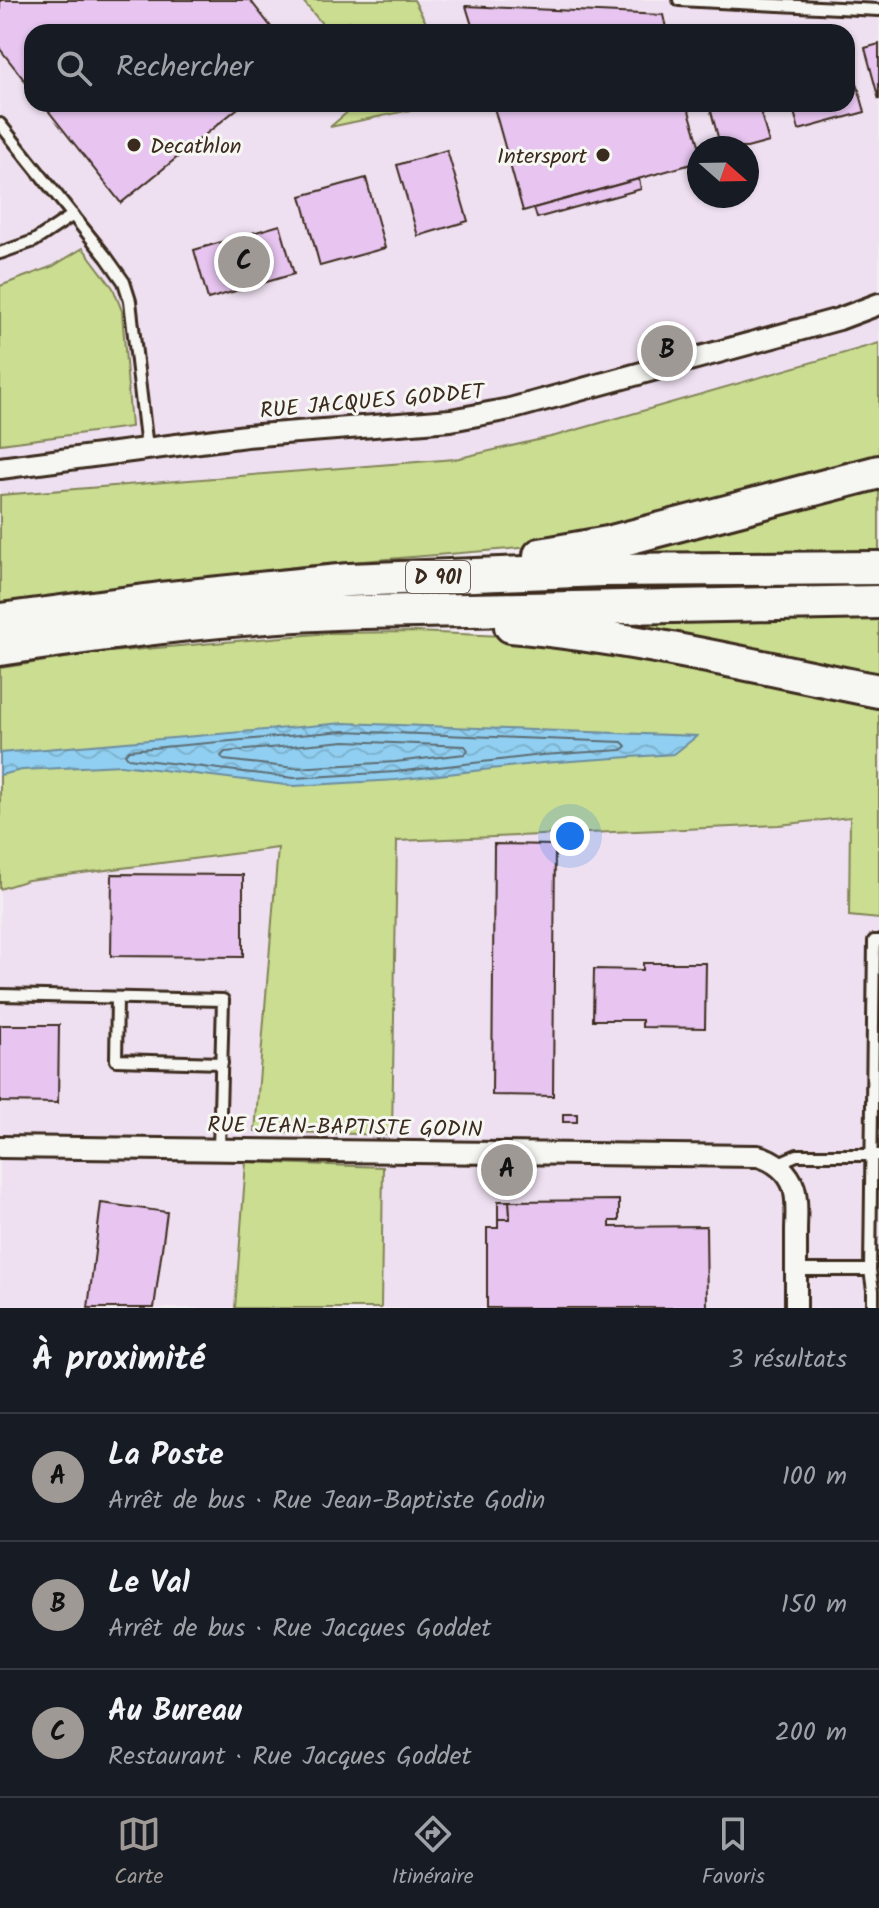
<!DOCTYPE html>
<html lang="fr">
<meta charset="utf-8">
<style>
:root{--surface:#171b24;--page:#242831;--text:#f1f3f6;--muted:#9ea1a6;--line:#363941;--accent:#9f9995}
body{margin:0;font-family:Kalam,sans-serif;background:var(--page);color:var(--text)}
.compass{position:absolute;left:687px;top:136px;width:72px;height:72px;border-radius:50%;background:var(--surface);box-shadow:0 2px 6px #0004;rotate:110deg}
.you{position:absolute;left:570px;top:836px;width:28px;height:28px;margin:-20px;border:6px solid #fff;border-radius:50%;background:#1a73e8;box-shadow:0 0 0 12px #1a73e833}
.badge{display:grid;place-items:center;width:52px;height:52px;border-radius:50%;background:var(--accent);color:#111;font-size:26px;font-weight:700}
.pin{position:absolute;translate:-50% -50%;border:4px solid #fff;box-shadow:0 2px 8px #0006}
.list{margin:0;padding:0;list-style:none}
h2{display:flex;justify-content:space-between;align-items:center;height:104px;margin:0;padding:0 32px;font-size:34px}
h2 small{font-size:26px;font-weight:400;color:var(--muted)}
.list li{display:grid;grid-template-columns:52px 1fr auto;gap:24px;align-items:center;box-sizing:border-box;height:128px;padding:0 32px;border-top:2px solid var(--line)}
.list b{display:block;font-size:30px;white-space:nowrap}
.list p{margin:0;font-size:26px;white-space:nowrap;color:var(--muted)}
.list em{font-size:26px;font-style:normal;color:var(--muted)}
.icon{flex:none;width:44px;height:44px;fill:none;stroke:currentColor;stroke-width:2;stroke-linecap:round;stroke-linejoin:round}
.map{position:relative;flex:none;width:879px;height:1308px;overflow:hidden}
.search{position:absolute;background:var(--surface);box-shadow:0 2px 6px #0004;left:24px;right:24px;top:24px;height:88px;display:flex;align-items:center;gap:20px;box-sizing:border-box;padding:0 28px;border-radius:24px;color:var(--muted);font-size:30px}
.sheet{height:488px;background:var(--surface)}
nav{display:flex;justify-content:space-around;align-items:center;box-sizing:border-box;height:112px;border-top:2px solid var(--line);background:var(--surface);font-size:22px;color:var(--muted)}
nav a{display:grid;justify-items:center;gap:4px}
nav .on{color:var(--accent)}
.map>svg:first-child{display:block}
.built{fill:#efe0f1;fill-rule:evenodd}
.grass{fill:#cadd91;stroke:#828458;stroke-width:2}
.water{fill:url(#water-waves);stroke:#6e8d9d;stroke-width:2}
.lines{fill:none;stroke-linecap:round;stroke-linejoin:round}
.shore{stroke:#5d6c72;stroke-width:2}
.building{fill:#e7c5f0;stroke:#3b2a1e;stroke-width:2}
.lane-casing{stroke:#3b2a1e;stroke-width:16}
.street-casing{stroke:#3b2a1e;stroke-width:26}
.primary-casing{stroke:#3b2a1e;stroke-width:38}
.lane{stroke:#f6f6f2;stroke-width:10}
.street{stroke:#f6f6f2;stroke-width:20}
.primary{stroke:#f6f6f2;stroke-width:32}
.poi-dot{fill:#3b2a1e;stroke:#f6f6f2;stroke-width:3}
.labels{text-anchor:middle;stroke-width:6;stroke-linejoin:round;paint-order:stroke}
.shield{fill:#f6f6f2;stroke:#73675e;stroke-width:2}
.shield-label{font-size:20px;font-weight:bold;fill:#3b2a1e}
.poi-label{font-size:22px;fill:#3b2a1e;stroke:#f6f6f2;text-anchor:start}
.street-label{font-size:22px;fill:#3b2a1e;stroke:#f6f6f2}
</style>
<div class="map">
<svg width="879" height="1308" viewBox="0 0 879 1308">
<defs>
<pattern id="water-waves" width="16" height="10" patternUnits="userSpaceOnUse" patternTransform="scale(2)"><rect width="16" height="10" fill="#90cff1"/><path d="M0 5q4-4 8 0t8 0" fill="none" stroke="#7db2ce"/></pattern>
</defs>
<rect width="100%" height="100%" fill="#f3ecf2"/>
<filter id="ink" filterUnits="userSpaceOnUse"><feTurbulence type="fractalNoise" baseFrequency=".0125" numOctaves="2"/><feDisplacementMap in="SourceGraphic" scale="16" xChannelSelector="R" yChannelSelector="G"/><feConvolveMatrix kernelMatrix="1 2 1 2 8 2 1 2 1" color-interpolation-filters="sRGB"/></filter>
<g filter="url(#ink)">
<path class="built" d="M0 0H879V1308H0V889L28 880 278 848 397 841 779 825 851 817 821 378 455 459 0 495ZM32 32H847V104H32ZM699 148H747V196H699Z"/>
<g class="grass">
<polygon points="302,0 414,0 431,32 359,32 349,21 332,32 329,32"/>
<polygon points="357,104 439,104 330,127"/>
<polygon points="83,248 113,288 122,311 131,427 0,444 0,286 53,266"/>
<polygon points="879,343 879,464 557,545 302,566 0,606 0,495 455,459 555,436"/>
<polygon points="879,481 879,556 578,561"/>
<polygon points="879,615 879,682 608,630 606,618"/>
<polygon points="416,632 524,637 879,701 879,919 849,916 850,817 779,825 397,841 392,1135 255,1131 278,848 28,880 0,889 0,668 99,653 329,633"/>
<polygon points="246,1162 383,1167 381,1308 235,1308"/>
</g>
<polygon class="water" points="344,723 697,736 674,754 542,763 396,780 294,786 121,765 22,770 0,775 0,753"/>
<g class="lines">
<g class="shore">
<polygon points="344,731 622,742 626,746 622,750 542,755 395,772 294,778 128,758 125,754 129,750"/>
<polygon points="345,741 465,746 468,750 465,754 395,762 295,768 224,760 221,756 225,752"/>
</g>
</g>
<g class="building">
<polygon points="0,0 250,0 275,32 32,32 32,90 0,49"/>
<polygon points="466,6 663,15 667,32 474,32"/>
<polygon points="879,44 879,100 865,48"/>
<polygon points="855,76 865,112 799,130 792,104 847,104 847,78"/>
<polygon points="43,104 243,104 121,203"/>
<polygon points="493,104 687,104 700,148 699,162 523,211"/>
<polygon points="709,104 758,104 769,142 747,148 721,148"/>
<polygon points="447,150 468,221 418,236 397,165"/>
<polygon points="366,178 385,248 320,266 301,196"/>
<polygon points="639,179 641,189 537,218 534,208"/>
<polygon points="280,225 294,274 208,299 194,250"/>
<polygon points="494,844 555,845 553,1096 492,1095"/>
<polygon points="112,874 243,875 243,957 111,956"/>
<polygon points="643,963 706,963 705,1028 642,1027 642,1020 593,1020 594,969 643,970"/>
<polygon points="0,1025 59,1025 58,1103 0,1102"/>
<rect x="563" y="1114" width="14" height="8"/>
<polygon points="619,1200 619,1221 610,1221 610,1227 706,1226 707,1308 487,1308 487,1228 498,1228 498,1219 510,1219 509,1201"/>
<polygon points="498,1201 509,1201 510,1219 498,1219"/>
<polygon points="101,1203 167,1212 154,1308 88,1308"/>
</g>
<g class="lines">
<g class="lane-casing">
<g id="lane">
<polyline points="679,0 879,10"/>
<polyline points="0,124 107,258 124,282 130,301 147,448"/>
<polyline points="0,253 34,241 73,215"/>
<polyline points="0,995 223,1000 219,1149"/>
<polyline points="117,998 116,1060 222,1063"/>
<polyline points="776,1164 797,1155 879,1155"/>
<polyline points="796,1270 870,1270"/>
<polyline points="873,1308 873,1290 870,1270 874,941 879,941"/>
</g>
</g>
<g class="street-casing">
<g id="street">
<polyline points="0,468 246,436 451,420 510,409 839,319 879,304"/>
<path d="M0 1147 758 1156C774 1160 789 1172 794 1188 798 1201 796 1218 796 1232 796 1257 796 1283 796 1308"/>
</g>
</g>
<g class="primary-casing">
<g id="primary">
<polyline points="540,555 608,543 879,472"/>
<polyline points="0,620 160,599 349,580 602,570 879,568"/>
<path d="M511 626C635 637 757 667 879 691"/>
<path d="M0 649C121 631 242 615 364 612L879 602"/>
</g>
</g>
<use href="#lane" class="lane"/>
<use href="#street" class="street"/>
<use href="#primary" class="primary"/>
</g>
</g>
<g class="poi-dot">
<circle cx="134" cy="145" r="8"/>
<circle cx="603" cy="155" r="8"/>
</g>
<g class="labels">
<rect class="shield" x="406" y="561" width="64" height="32" rx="6"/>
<g class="shield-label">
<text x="438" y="584">D 901</text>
</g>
<g class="poi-label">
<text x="150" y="153">Decathlon</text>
<text x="587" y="163" text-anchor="end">Intersport</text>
</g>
<g class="street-label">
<text transform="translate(372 400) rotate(-5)" y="8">RUE JACQUES GODDET</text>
<text transform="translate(345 1126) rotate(1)" y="8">RUE JEAN-BAPTISTE GODIN</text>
</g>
</g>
</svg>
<svg class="compass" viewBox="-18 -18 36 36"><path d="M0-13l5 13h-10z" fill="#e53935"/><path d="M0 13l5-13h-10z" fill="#9ea1a6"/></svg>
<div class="you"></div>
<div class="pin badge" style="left:507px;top:1170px">A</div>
<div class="pin badge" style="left:667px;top:351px">B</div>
<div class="pin badge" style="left:244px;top:262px">C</div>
<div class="search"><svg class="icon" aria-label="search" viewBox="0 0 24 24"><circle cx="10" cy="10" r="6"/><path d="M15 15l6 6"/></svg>Rechercher</div>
</div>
<section class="sheet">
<h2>À proximité<small>3 résultats</small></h2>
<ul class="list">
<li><span class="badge">A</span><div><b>La Poste</b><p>Arrêt de bus · Rue Jean-Baptiste Godin</p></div><em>100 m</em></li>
<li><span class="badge">B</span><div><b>Le Val</b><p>Arrêt de bus · Rue Jacques Goddet</p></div><em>150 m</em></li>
<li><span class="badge">C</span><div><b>Au Bureau</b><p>Restaurant · Rue Jacques Goddet</p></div><em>200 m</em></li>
</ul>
</section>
<nav>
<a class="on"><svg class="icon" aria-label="map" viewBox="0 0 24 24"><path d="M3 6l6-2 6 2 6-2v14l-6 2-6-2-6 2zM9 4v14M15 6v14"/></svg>Carte</a>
<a><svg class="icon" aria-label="directions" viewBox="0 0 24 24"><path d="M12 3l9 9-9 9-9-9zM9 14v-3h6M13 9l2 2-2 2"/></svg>Itinéraire</a>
<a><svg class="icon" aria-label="saved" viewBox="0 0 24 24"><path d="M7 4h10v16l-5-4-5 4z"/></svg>Favoris</a>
</nav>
